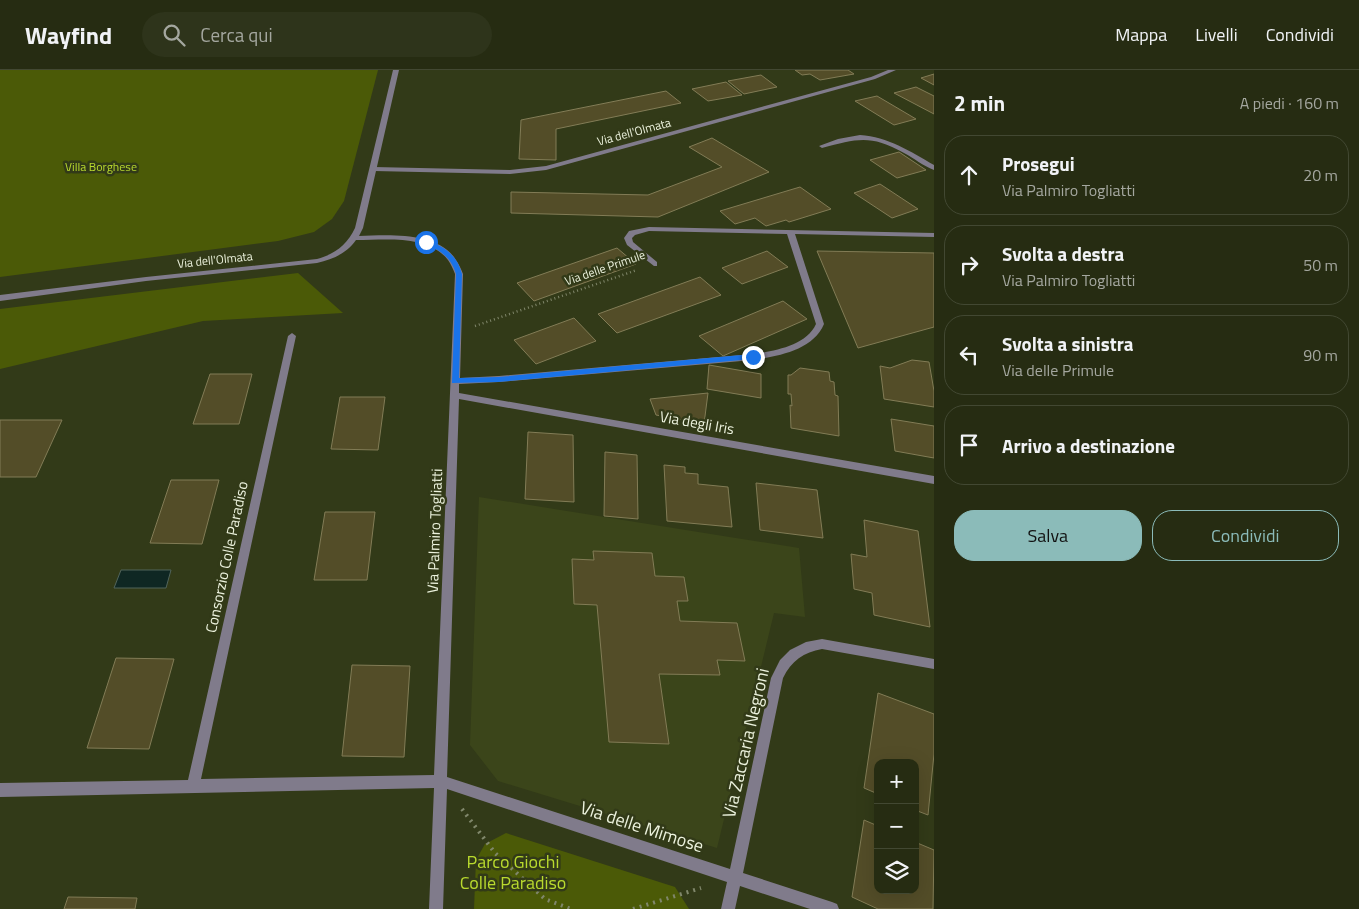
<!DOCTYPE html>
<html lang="it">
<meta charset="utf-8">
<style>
:root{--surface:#262c12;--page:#2e341b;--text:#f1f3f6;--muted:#a4a79f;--line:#424832;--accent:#8bbbb9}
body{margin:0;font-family:"Titillium Web",sans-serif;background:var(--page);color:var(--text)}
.controls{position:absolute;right:15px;bottom:15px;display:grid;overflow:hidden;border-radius:10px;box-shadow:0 5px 20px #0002}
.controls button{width:45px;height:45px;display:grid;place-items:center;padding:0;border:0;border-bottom:1px solid var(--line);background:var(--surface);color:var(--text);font:25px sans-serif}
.stop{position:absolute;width:15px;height:15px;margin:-11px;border:4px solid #1a73e8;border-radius:50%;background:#fff}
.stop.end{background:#1a73e8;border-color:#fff;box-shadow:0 1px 5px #0008}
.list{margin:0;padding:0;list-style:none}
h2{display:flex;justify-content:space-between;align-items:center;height:65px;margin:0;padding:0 20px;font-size:21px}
h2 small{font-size:16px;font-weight:400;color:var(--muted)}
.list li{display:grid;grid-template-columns:32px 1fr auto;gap:15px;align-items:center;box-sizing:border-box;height:80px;margin:0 10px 10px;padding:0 10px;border:1px solid var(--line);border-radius:20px}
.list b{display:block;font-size:19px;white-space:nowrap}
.list p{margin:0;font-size:16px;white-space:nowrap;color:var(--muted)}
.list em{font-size:16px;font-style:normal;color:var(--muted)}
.actions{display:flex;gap:10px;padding:15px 20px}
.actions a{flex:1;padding:11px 0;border:1px solid var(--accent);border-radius:20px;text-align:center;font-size:18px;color:var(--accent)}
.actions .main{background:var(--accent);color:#111}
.icon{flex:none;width:28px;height:28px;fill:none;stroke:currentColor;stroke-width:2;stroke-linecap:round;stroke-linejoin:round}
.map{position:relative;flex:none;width:934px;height:839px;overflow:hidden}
header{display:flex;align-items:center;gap:30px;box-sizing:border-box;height:70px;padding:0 25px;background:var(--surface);border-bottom:1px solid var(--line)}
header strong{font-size:24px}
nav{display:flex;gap:28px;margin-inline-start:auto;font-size:18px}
.search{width:350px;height:45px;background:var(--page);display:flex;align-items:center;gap:12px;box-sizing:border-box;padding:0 18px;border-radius:28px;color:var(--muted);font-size:19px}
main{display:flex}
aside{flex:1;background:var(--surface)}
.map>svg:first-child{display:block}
.built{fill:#3b451a}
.green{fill:#4b5a07}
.water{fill:#0f2723;stroke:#51645b}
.building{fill:#534d28;stroke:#827c56}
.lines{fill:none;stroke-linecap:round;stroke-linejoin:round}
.path-far1{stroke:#80876b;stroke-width:2.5;stroke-dasharray:1 3;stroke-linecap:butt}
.path{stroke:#80876b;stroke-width:4;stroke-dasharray:2 5;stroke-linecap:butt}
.service{fill:#807b8b;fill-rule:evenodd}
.minor{fill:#807b8b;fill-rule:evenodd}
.route{fill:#1a73e8}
.labels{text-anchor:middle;stroke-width:5;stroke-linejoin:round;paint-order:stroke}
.far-street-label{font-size:12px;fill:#ecf2dd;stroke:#323a18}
.far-park-label{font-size:12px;fill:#b9da2e;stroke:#323a18}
.street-label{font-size:15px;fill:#ecf2dd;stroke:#323a18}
.near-street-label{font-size:18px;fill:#ecf2dd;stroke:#323a18}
.near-park-label{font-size:18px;fill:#b9da2e;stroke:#323a18}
</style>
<header>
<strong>Wayfind</strong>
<div class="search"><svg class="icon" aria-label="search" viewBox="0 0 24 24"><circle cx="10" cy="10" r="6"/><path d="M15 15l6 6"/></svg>Cerca qui</div>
<nav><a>Mappa</a><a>Livelli</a><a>Condividi</a></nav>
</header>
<main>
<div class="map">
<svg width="934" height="839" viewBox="0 0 934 839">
<rect width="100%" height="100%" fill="#323a18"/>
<polygon class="built" points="479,427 799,478 805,547 774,543 717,778 498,711 470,675"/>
<g class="green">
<polygon points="0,0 378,0 344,131 332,149 314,162 278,171 0,207"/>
<polygon points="298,203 343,243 203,251 0,299 0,239"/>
<polygon points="506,763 675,817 689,839 474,839 476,790 485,774"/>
</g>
<polygon class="water" points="121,500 171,500 166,518 114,518"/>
<g class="building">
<polygon points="795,0 848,0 854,4 820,10 810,4 802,5"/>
<polygon points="934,4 934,15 921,8"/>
<polygon points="761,5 777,17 744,24 728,11"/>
<polygon points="726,12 742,25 708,31 692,19"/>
<polygon points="916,17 934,26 934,44 894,23"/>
<polygon points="666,21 681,33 556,59 556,90 519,89 521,50"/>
<polygon points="877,26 916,49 894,55 855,31"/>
<polygon points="712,68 769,102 658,147 511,143 511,122 648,125 722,97 689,77"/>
<polygon points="899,82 926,100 897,108 870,90"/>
<polygon points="880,114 918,139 892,148 854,123"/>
<polygon points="800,117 831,139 789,152 786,150 766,156 755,148 735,154 720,141"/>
<polygon points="617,178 636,194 534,231 517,213"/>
<polygon points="767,181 788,197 742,214 722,198"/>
<polygon points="817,181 934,183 934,257 858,278"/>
<polygon points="700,207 721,225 617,263 598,244"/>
<polygon points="783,231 807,249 723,286 699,266"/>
<polygon points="574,248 596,271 536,294 514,270"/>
<polygon points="912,290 929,292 934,321 934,337 884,329 880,296 890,298"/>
<polygon points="709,295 761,304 761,328 707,319"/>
<polygon points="800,298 829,302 830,311 834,312 835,325 838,326 839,366 791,358 790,335 792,336 791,324 788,324 788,305 791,305"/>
<polygon points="210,304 252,304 239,354 193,354"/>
<polygon points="708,323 704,354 656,345 650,329"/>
<polygon points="340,327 385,327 378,380 331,379"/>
<polygon points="891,349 934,356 934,388 895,381"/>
<polygon points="0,350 62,350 36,407 0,407"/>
<polygon points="528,362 573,365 574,432 525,429"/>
<polygon points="605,382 637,385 638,449 604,446"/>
<polygon points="664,395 685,397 685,403 698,404 698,414 728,417 732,457 667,451"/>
<polygon points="171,410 219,410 202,474 150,473"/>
<polygon points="756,413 817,420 823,468 760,460"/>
<polygon points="325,442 375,442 367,510 314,510"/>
<polygon points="864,450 918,461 930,557 874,545 872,523 854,519 851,484 867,487"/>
<polygon points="593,481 652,483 655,506 684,507 688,531 677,531 680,551 737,553 745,591 717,590 720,605 659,604 669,674 609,672 597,535 574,534 572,489 594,490"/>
<polygon points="116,588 174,589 149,679 87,678"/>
<polygon points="352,595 410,596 404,687 342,686"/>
<polygon points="878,623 934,644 934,684 928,745 915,740 915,693 878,693 878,724 864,718"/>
<polygon points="864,750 878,756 878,820 915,820 915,772 934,780 933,839 878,839 852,827"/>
<polygon points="68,827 137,828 135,839 64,839"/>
</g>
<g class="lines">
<polyline class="path-far1" points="475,256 637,200"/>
<g class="path">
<polyline points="462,739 495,783 545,829 571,839"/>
<polyline points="633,839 701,818"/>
</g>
<polygon class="service" points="888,0 896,0 875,9 546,100 510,104 374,101 371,99 374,97 510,100 546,96 871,7"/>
<g class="minor">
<path d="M393 0H399L363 158 359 166C388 165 438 161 456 190 459 194 461 199 463 204L460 308 499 306 753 284C774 281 806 276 816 254L787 164 649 161 635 165 632 168 633 172 657 192V196H654L627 175 624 168 629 161 649 157 934 163V167L795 164 824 254C813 280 779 286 753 290L499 312 459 314V323L934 406V414L459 329 447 707 730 799 771 608 780 590 790 580 806 572 822 569 934 589V599L822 579C804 582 791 591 783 608L743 803 832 832 837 834 839 839H810L740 816 735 839H721L727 812 447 719 443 839H429L434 718 0 727V713L188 710 288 266 292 263 296 266 201 709 434 705 455 204C453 199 451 194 448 190 428 164 385 170 356 170 346 184 333 189 317 193L146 211 0 231V225L146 207 317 189C335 184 347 175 355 158Z"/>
<path d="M860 65C888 67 910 81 934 95V100C923 96 914 88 904 83 870 64 857 69 822 78L819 76 838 69Z"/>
</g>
</g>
<path class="route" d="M426 170C444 176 457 185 462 204L459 308 498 307 753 284 757 287 753 289 498 312 452 313 456 204C451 187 440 180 424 173Z"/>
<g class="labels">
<g class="far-street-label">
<text transform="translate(634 62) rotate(-15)" y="4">Via dell'Olmata</text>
<text transform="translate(215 190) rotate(-6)" y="4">Via dell'Olmata</text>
<text transform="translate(605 198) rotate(-19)" y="4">Via delle Primule</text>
</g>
<g class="far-park-label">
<text x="101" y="101">Villa Borghese</text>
</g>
<g class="street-label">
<text transform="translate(697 353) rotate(10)" y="5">Via degli Iris</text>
<text transform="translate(435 461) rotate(-88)" y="5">Via Palmiro Togliatti</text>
<text transform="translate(227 487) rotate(-78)" y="5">Consorzio Colle Paradiso</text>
</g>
<g class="near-street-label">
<text transform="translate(746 673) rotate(-77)" y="6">Via Zaccaria Negroni</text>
<text transform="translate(642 757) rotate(18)" y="6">Via delle Mimose</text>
</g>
<g class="near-park-label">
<text x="513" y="798">Parco Giochi<tspan x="513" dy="21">Colle Paradiso</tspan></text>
</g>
</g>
</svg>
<div class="controls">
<button>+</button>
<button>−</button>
<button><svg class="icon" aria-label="layers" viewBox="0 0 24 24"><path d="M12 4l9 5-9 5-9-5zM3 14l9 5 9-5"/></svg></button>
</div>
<div class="stop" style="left:426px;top:172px"></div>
<div class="stop end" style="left:753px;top:287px"></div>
</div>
<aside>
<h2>2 min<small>A piedi · 160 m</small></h2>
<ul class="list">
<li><svg class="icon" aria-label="ahead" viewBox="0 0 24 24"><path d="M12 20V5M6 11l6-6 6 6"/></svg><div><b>Prosegui</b><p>Via Palmiro Togliatti</p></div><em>20 m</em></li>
<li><svg class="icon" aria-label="right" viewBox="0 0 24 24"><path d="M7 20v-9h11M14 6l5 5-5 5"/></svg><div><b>Svolta a destra</b><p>Via Palmiro Togliatti</p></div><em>50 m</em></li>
<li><svg class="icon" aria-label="left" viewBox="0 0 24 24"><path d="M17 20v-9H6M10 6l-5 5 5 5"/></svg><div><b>Svolta a sinistra</b><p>Via delle Primule</p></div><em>90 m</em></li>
<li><svg class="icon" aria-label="arrive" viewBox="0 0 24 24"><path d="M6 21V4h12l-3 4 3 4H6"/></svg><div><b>Arrivo a destinazione</b></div></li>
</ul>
<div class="actions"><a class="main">Salva</a><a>Condividi</a></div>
</aside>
</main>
